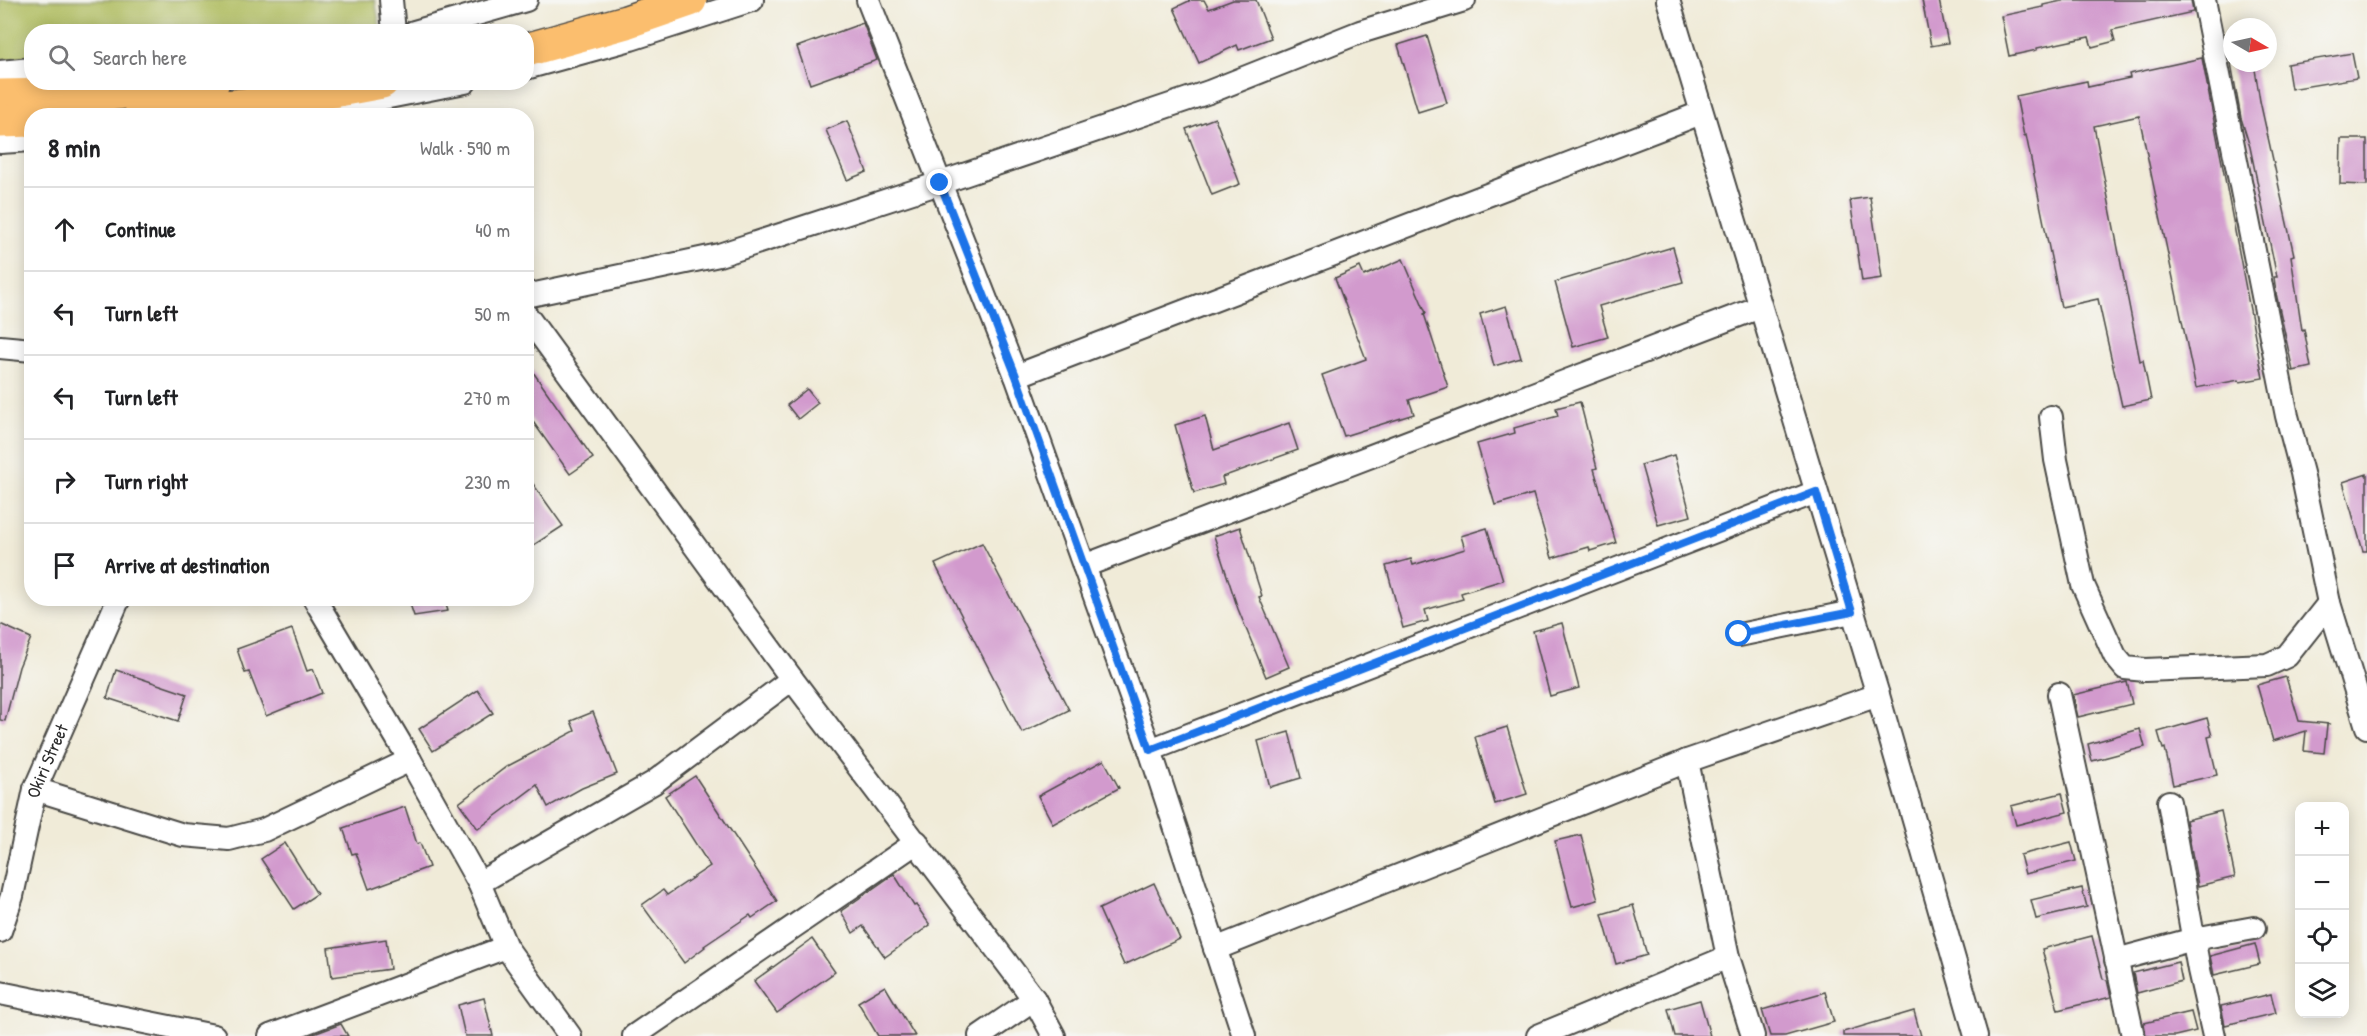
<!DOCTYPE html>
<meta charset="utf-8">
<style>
:root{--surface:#fff;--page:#f2f2f2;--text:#202124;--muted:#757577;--line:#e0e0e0}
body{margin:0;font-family:"Patrick Hand",sans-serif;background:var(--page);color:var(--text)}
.controls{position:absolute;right:18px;bottom:18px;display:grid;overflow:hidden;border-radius:12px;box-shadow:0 3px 15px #0003}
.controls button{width:54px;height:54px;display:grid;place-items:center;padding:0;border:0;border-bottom:2px solid var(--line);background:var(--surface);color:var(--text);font:30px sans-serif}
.compass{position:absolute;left:2223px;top:18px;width:54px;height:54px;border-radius:50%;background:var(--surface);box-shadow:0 3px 15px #0003;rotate:99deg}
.stop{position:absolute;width:18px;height:18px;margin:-14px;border:4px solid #1a73e8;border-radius:50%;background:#fff}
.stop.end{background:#1a73e8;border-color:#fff;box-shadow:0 2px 6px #0008}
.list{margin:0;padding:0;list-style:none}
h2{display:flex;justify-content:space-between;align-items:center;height:78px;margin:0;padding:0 24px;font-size:26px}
h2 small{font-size:20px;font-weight:400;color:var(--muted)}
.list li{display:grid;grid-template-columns:39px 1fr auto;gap:18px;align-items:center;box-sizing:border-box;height:84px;padding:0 24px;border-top:2px solid var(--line)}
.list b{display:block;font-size:22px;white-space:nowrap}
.list em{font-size:20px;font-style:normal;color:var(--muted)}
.icon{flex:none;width:33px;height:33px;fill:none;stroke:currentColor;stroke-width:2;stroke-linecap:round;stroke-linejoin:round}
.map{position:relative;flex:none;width:2367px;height:1036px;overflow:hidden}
.search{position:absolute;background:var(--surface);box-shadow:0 3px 15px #0003;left:24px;top:24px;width:510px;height:66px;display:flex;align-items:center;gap:15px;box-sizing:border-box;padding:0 21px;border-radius:24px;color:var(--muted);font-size:22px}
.panel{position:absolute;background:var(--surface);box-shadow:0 3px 15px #0003;left:24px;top:108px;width:510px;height:498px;border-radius:24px}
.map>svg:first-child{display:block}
.green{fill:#aebb5d;stroke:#6c7344;stroke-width:1.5}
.building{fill:#d29acd}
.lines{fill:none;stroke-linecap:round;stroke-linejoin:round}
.minor-casing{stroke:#494845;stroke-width:26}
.highway-casing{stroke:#494845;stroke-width:36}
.minor{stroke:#fff;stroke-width:22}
.highway{stroke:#fbbe6e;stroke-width:33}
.route{stroke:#1a73e8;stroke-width:8}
.labels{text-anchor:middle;stroke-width:5;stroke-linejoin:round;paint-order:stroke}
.street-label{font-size:18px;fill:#2b2b2b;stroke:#f6f6f2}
</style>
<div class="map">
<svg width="2367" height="1036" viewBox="0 0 2367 1036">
<rect width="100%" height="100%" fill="#f6f6f2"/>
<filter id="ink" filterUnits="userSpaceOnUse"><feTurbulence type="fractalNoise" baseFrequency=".0167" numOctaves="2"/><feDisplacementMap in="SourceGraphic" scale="12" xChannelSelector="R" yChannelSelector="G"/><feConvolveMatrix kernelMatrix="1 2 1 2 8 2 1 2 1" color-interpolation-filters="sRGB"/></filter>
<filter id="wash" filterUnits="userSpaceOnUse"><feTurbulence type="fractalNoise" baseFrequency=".008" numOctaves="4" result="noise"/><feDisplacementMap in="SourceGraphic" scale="24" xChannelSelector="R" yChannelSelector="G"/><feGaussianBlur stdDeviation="1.35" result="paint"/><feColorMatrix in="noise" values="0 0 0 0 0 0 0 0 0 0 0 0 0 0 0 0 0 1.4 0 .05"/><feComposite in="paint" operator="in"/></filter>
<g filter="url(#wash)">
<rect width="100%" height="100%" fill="#f0ebd8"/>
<polygon class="green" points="0,0 375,0 381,31 32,32 31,80 0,81"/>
<g id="blocks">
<g class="building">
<polygon points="1191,0 1204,0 1209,9 1233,0 1256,0 1271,38 1239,50 1237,45 1199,63 1174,8"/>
<polygon points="1922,0 1939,0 1948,43 1931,46"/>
<polygon points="2066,0 2191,0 2193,12 2112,30 2115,41 2092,47 2089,37 2037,48 2037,50 2009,56 2001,16 2043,7 2043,5"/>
<polygon points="863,23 877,60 810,84 797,47"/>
<polygon points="1427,36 1447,103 1418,112 1398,45"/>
<polygon points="2352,53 2357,78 2291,89 2287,64"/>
<polygon points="2202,58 2263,378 2240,382 2239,380 2196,388 2139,116 2094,126 2140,361 2143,360 2151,400 2122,406 2098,299 2061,307 2026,135 2024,136 2016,96 2087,81 2088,87 2130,78 2129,74"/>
<polygon points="2231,63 2254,63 2260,101 2294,255 2291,256 2302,330 2304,329 2311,367 2293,371 2276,293 2274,277 2277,277 2250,147 2241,118"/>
<polygon points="1215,118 1240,184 1212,195 1186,129"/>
<polygon points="847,121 867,172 847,180 826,130"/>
<polygon points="2341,139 2367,139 2367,185 2340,184"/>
<polygon points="1870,197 1882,278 1862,281 1850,200"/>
<polygon points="1673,247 1683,282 1599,306 1608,337 1573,347 1555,282"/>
<polygon points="1403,259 1426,313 1424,314 1448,387 1409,400 1414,414 1344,436 1322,375 1366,359 1335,278 1360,267 1364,276"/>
<polygon points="1506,306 1521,358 1494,366 1480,314"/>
<polygon points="526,362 593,458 570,474 526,412"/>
<polygon points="807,389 818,403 798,419 787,405"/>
<polygon points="1580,402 1597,468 1594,469 1616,543 1590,551 1589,547 1552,558 1533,494 1495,505 1477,444 1515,433 1514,428 1558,416 1556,408"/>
<polygon points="1205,416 1214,450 1289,423 1298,450 1222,477 1224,484 1194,493 1175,425"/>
<polygon points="1674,455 1691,516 1658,525 1641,465"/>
<polygon points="526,474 563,526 526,550"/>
<polygon points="2367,474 2367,551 2363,551 2343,482"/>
<polygon points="1240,527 1262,596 1259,597 1289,667 1266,677 1238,609 1214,536"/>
<polygon points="1487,528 1503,580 1461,593 1463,599 1425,610 1428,621 1403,628 1386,566 1411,559 1413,565 1465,549 1461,536"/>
<polygon points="982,543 1069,710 1022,733 935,564"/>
<polygon points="408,598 444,598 448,611 414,616"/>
<polygon points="1562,623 1579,688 1550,696 1533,631"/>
<polygon points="0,624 31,638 19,667 5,721 0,720"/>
<polygon points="292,629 307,671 313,669 322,693 266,716 249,672 245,673 237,649"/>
<polygon points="116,670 187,694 178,721 107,698"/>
<polygon points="2286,677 2299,721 2329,724 2327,725 2324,753 2304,751 2306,731 2273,741 2257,685"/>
<polygon points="2127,682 2132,704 2078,717 2073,695"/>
<polygon points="478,690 493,713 433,751 419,729"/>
<polygon points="593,712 617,774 582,788 548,807 537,785 478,829 459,803 506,767 575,731 571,721"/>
<polygon points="2207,718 2212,736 2208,737 2217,775 2173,785 2165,748 2163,749 2158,732"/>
<polygon points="1507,727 1527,794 1495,804 1475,737"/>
<polygon points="2140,729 2145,747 2092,761 2088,744"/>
<polygon points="1289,732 1301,778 1270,787 1258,741"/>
<polygon points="1104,760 1119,788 1053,824 1038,796"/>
<polygon points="695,776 777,901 752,918 750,915 704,946 705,947 684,963 642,905 663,890 667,895 710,866 665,796"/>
<polygon points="2062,793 2067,812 2016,825 2011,806"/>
<polygon points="405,807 417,844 420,843 429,867 369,889 356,853 352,854 343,828"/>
<polygon points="2221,811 2235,877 2198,886 2186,820"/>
<polygon points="1581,835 1598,900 1572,907 1555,841"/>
<polygon points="2071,842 2076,861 2025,874 2020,855"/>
<polygon points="285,843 317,894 294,909 261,859"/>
<polygon points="894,874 914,906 916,905 930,925 885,957 863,926 853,933 841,911"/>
<polygon points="1154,883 1180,939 1124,965 1099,909"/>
<polygon points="2082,888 2087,907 2036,919 2031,900"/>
<polygon points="1633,905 1647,955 1616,964 1602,914"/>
<polygon points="2092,936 2103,979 2107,980 2111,997 2058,1010 2042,949"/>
<polygon points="386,939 390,969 332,977 328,948"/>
<polygon points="812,939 835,972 777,1013 754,981"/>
<polygon points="2255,944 2260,964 2214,975 2210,956"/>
<polygon points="2178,962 2182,981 2137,993 2133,973"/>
<polygon points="885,986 915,1036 878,1036 858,1002"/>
<polygon points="1825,992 1834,1022 1785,1036 1770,1036 1762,1010"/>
<polygon points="2271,994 2276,1013 2225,1025 2221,1006"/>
<polygon points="484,998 493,1036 465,1036 458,1005"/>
<polygon points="1700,1000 1710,1036 1675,1036 1668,1009"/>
<polygon points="1914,1011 1921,1036 1843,1036 1843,1032"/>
<polygon points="2191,1012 2196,1031 2175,1036 2146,1036 2144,1023"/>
<polygon points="341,1024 348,1036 310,1036 314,1034"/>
</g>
</g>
</g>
<g filter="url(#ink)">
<use href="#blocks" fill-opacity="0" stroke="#494845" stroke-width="1.5"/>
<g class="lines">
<g class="minor-casing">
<g id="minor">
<polyline points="391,0 394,32"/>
<polyline points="868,0 1016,376 1150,750 1244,1036"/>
<polyline points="1668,0 1878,695 1976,1036"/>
<polyline points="2204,0 2287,416 2302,473 2329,603 2367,727"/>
<polyline points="414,32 526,0"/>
<polyline points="526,68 631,39 752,0"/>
<polyline points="0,72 32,69"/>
<polyline points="292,116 465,82"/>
<polyline points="0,142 32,140"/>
<polyline points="526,296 719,255 940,183 1209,92 1360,32 1464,0"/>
<polyline points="526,315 792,679 1034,999 1054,1036"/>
<polyline points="0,347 32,350"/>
<polyline points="1016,376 1701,113"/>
<polyline points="2051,417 2056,460 2083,585 2115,656 2125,668 2145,670 2267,665 2287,656 2329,603"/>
<polyline points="1084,566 1760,307"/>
<polyline points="314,598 410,760 479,883 506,947 570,1036"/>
<polyline points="1739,635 1852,612"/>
<polyline points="2059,694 2133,1036"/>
<polyline points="1150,750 1816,492"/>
<polyline points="1687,761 1728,957 1753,1036"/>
<polyline points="35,789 183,835 229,839 264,830 410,760"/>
<polyline points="2169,802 2199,970 2214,1036"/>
<polyline points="479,883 653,783 792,679"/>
<path id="s1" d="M0 931 12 896 35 789 119 598"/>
<polyline points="1215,949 1687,761 1878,695"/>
<polyline points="2116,960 2194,939 2254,928"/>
<polyline points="0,993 214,1036"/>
<polyline points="270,1036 506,947"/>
<polyline points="634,1036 917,842"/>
<polyline points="980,1036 1034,999"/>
<polyline points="1538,1036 1728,957"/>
</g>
</g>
<g class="highway-casing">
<g id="highway">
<polyline points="526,50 626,22 690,0"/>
<polyline points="0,96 107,94 213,82"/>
<polyline points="140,116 279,101 382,82"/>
<polyline points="0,121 32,120"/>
</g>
</g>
<use href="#minor" class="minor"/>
<use href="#highway" class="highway"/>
</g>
</g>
<g class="lines" filter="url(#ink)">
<polyline class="route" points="940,183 1016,376 1150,750 1816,492 1852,612 1739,634"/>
</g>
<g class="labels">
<g class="street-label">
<text dy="6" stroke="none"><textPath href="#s1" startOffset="177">Okiri Street</textPath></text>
</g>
</g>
</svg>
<div class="controls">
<button>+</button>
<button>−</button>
<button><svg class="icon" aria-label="locate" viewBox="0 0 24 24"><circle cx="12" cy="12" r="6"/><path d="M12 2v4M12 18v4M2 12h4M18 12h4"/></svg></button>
<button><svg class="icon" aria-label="layers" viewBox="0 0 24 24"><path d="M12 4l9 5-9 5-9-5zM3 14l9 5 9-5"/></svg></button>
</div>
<svg class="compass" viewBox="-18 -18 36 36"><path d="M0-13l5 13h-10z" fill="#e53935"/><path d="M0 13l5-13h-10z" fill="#757577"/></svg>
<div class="stop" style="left:1739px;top:634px"></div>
<div class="stop end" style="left:940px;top:183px"></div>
<div class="search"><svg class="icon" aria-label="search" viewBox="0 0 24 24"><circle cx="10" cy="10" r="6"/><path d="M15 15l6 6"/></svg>Search here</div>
<section class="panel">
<h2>8 min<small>Walk · 590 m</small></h2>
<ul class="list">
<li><svg class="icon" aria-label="ahead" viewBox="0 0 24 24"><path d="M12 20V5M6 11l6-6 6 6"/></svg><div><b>Continue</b></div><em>40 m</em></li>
<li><svg class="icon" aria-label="left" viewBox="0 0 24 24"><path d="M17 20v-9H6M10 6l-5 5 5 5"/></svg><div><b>Turn left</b></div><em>50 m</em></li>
<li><svg class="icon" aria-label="left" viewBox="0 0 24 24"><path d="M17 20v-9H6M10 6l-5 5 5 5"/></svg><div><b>Turn left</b></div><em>270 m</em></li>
<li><svg class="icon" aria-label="right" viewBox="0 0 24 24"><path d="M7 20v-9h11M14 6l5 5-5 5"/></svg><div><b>Turn right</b></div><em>230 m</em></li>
<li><svg class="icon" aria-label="arrive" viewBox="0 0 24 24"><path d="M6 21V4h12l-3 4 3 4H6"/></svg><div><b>Arrive at destination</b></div></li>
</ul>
</section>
</div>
